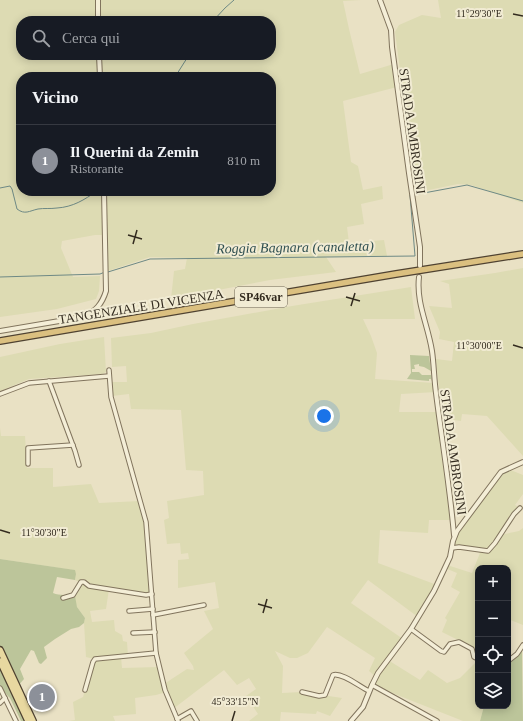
<!DOCTYPE html>
<html lang="it">
<meta charset="utf-8">
<style>
:root{--surface:#171b24;--page:#20242c;--text:#f1f3f6;--muted:#9ea1a6;--line:#363941;--accent:#8c9099}
body{margin:0;font-family:"Times New Roman",serif;background:var(--page);color:var(--text)}
.controls{position:absolute;right:12px;bottom:12px;display:grid;overflow:hidden;border-radius:8px;box-shadow:0 2px 10px #0003}
.controls button{width:36px;height:36px;display:grid;place-items:center;padding:0;border:0;border-bottom:1px solid var(--line);background:var(--surface);color:var(--text);font:20px sans-serif}
.you{position:absolute;left:324px;top:416px;width:14px;height:14px;margin:-10px;border:3px solid #fff;border-radius:50%;background:#1a73e8;box-shadow:0 0 0 6px #1a73e833}
.badge{display:grid;place-items:center;width:26px;height:26px;border-radius:50%;background:var(--accent);color:#fff;font-size:13px;font-weight:700}
.pin{position:absolute;translate:-50% -50%;border:2px solid #fff;box-shadow:0 1px 4px #0006}
.list{margin:0;padding:0;list-style:none}
h2{display:flex;justify-content:space-between;align-items:center;height:52px;margin:0;padding:0 16px;font-size:17px}
h2 small{font-size:13px;font-weight:400;color:var(--muted)}
.list li{display:grid;grid-template-columns:26px 1fr auto;gap:12px;align-items:center;box-sizing:border-box;height:72px;padding:0 16px;border-top:1px solid var(--line)}
.list b{display:block;font-size:15px;white-space:nowrap}
.list p{margin:0;font-size:13px;white-space:nowrap;color:var(--muted)}
.list em{font-size:13px;font-style:normal;color:var(--muted)}
.icon{flex:none;width:22px;height:22px;fill:none;stroke:currentColor;stroke-width:2;stroke-linecap:round;stroke-linejoin:round}
.map{position:relative;flex:none;width:523px;height:721px;overflow:hidden}
.search{position:absolute;background:var(--surface);box-shadow:0 2px 10px #0003;left:16px;top:16px;width:260px;height:44px;display:flex;align-items:center;gap:10px;box-sizing:border-box;padding:0 14px;border-radius:16px;color:var(--muted);font-size:15px}
.panel{position:absolute;background:var(--surface);box-shadow:0 2px 10px #0003;left:16px;top:72px;width:260px;height:124px;border-radius:16px}
.map>svg:first-child{display:block}
.farmland{fill:#dddbb3;fill-rule:evenodd}
.green{fill:#bcc59a}
.lines{fill:none;stroke-linecap:round;stroke-linejoin:round}
.stream{stroke:#6e8985;stroke-width:1}
.minor-casing{stroke:#81745d;stroke-width:5.5}
.tertiary-casing{stroke:#81745d;stroke-width:6}
.primary-casing{stroke:#4f4231;stroke-width:8}
.trunk-casing{stroke:#4f4231;stroke-width:8}
.minor{stroke:#f4eed7;stroke-width:3.5}
.tertiary{stroke:#f4eed7;stroke-width:4}
.primary{stroke:#e8d8a0;stroke-width:5.5}
.trunk{stroke:#dbc080;stroke-width:5.5}
.ticks{fill:none;stroke:#332b1f;stroke-width:1.5}
.labels{text-anchor:middle;stroke-width:4;stroke-linejoin:round;paint-order:stroke}
.shield{fill:#f1ebd3;stroke:#6c6555;stroke-width:1}
.shield-label{font-size:12px;font-weight:bold;fill:#332b1f}
.street-label{font-size:13px;fill:#332b1f;stroke:#f1ebd3}
.water-label{font-size:14px;font-style:italic;fill:#305051;stroke:#f1ebd3}
.ticks-label{font-size:10px;text-anchor:middle;fill:#332b1f;stroke:#f1ebd3;stroke-width:4;stroke-linejoin:round;paint-order:stroke}
</style>
<div class="map">
<svg width="523" height="721" viewBox="0 0 523 721">
<rect width="100%" height="100%" fill="#e9e1c4"/>
<g class="farmland">
<path d="M0 0H361L343 1 349 29 360 74 394 64 397 87 343 101 351 162 358 166 363 190 382 186 383 199 361 204 364 224 347 227 349 243 384 240 387 256 326 257 336 272 270 280 171 299 174 271 185 269 187 258 150 257 108 271 106 191H271V77H21V191H102L104 235H95L62 241 61 248 73 277 100 276 99 291 96 299 57 309 0 317ZM21 21H271V55H21Z"/>
<polygon points="438,0 523,0 523,203 471,185 458,184 419,192 413,169 395,32 399,25 422,15 441,18"/>
<polygon points="523,268 523,456 487,416 462,414 461,421 442,418 436,359 452,361 454,342 439,339 440,332 429,306 452,308 449,284 440,281 495,273"/>
<polygon points="411,287 415,319 363,319 371,336 377,353 375,379 434,383 436,392 401,394 399,412 438,412 453,520 429,520 428,533 380,530 378,563 437,585 418,617 368,580 351,603 403,639 388,660 420,680 428,670 447,683 460,678 477,661 478,662 478,673 475,681 478,683 478,706 484,706 480,721 463,721 372,685 376,677 369,671 375,658 327,627 308,653 297,658 290,658 275,651 283,666 282,693 302,692 342,698 330,716 317,711 316,714 281,712 280,721 249,721 258,714 246,696 256,689 249,678 237,685 224,670 173,709 166,692 156,695 135,698 136,714 113,716 115,721 69,721 75,720 73,702 83,697 94,659 86,657 84,623 85,618 77,607 73,595 80,582 75,580 76,574 74,570 0,559 0,428 1,436 25,436 27,468 53,468 53,487 91,484 99,503 140,501 146,522 152,594 109,589 106,609 90,611 92,622 114,620 115,631 122,635 123,641 127,642 128,656 121,657 122,668 159,667 164,684 187,669 194,670 193,666 184,653 213,629 204,611 219,608 215,582 178,588 178,560 189,559 188,553 181,554 180,543 167,544 164,520 169,518 167,501 204,495 203,471 186,470 181,410 131,409 129,394 112,396 112,382 127,382 126,366 112,367 111,338 151,333 193,324 292,306"/>
<polygon points="104,337 106,372 102,374 29,379 0,391 0,357 60,344"/>
<polygon points="508,469 523,475 523,494 515,505 520,508 500,535 519,531 523,528 523,625 508,619 508,568 478,568 478,650 442,632 447,620 445,618 460,592 451,587 457,573 445,568 447,565 472,573 480,553 476,550 452,548 455,536 501,472"/>
</g>
<g class="green">
<polygon points="410,355 429,356 431,371 424,367 419,366 419,364 414,365 415,369 412,369 412,372 419,372 422,375 431,375 432,381 431,379 429,379 429,381 407,379 411,373"/>
<path d="M0 559 75 570 76 574 75 580 57 577 53 593C60 596 67 594 75 596L77 607 85 618 84 623 79 627 71 629 55 639 44 647 47 658 41 664 39 663 34 651 31 650 20 669 24 679 17 687 0 650Z"/>
<polygon points="522,650 523,721 480,721 484,706 508,706 508,663"/>
<polygon points="0,665 26,721 21,721 10,698 3,691 0,685"/>
</g>
<g class="lines">
<g class="stream">
<polyline points="213,21 225,8 234,0"/>
<polyline points="175,77 189,55"/>
<path d="M0 188 10 186 12 189 17 209C25 215 29 211 38 209 44 208 50 209 57 208 73 207 84 200 97 191"/>
<polyline points="413,195 467,185 523,201"/>
<polyline points="108,272 150,259 415,256 410,195"/>
<polyline points="0,277 100,274 105,272"/>
</g>
<g class="minor-casing">
<g id="minor">
<polyline points="109,370 111,397 146,522 156,653 165,690 178,721"/>
<polyline points="49,381 75,451 79,465"/>
<polyline points="0,394 29,383 109,376"/>
<polyline points="28,464 28,448 73,445"/>
<polyline points="452,548 459,547 488,551 495,543 514,514 520,508"/>
<polyline points="63,598 73,595 81,582 84,582 89,586 146,595 152,594"/>
<polyline points="129,611 153,609"/>
<polyline points="153,615 204,605"/>
<polyline points="411,629 441,651 444,652 450,644 459,642 472,649 474,657 478,659"/>
<polyline points="133,633 155,632"/>
<polyline points="508,661 517,654 523,645"/>
<polyline points="372,685 437,721"/>
<polyline points="0,688 16,721"/>
<polyline points="85,690 93,662 95,659 156,653"/>
<path d="M302 692 319 696 325 695 333 675C342 672 360 687 369 691"/>
<polyline points="0,703 5,698"/>
<polyline points="177,719 191,711 197,721"/>
</g>
</g>
<g class="tertiary-casing">
<g id="tertiary">
<polyline points="98,0 98,21"/>
<polyline points="380,0 391,30 392,47 409,173 420,247 420,266"/>
<polyline points="99,55 100,77"/>
<path d="M419 277C416 303 428 325 432 351 434 365 434 379 436 393 442 441 450 488 454 535"/>
<path d="M0 331 83 317C96 311 102 304 106 291L104 191"/>
<polyline points="351,721 363,707 372,685 378,673 411,629 434,591 450,557 453,541 457,531 501,472 523,462"/>
</g>
</g>
<g class="primary-casing">
<g id="primary">
<polyline points="0,650 33,721"/>
<polyline points="0,661 28,721"/>
</g>
</g>
<g class="trunk-casing">
<polyline id="trunk" points="0,341 396,274 523,254"/>
</g>
<use href="#minor" class="minor"/>
<use href="#tertiary" class="tertiary"/>
<use href="#primary" class="primary"/>
<use href="#trunk" class="trunk"/>
</g>
<path class="ticks" d="M513 14 523 16M128 235 142 239M133 244 137 230M346 297 360 301M351 306 355 293M513 345 523 348M0 530 10 533M258 604 272 608M263 613 267 599M232 721 235 711"/>
<g class="labels">
<rect class="shield" x="235" y="287" width="52" height="20" rx="3"/>
<g class="shield-label">
<text x="261" y="301">SP46var</text>
</g>
<g class="street-label">
<text transform="translate(413 131) rotate(82)" y="5">STRADA AMBROSINI</text>
<text transform="translate(141 306) rotate(-9)" y="5">TANGENZIALE DI VICENZA</text>
<text transform="translate(454 452) rotate(82)" y="5">STRADA AMBROSINI</text>
</g>
<g class="water-label">
<text transform="translate(295 247) rotate(-1)" y="5">Roggia Bagnara (canaletta)</text>
</g>
</g>
<g class="ticks-label">
<text x="479" y="17">11°29'30"E</text>
<text x="479" y="349">11°30'00"E</text>
<text x="44" y="536">11°30'30"E</text>
<text x="235" y="705">45°33'15"N</text>
</g>
</svg>
<div class="controls">
<button>+</button>
<button>−</button>
<button><svg class="icon" aria-label="locate" viewBox="0 0 24 24"><circle cx="12" cy="12" r="6"/><path d="M12 2v4M12 18v4M2 12h4M18 12h4"/></svg></button>
<button><svg class="icon" aria-label="layers" viewBox="0 0 24 24"><path d="M12 4l9 5-9 5-9-5zM3 14l9 5 9-5"/></svg></button>
</div>
<div class="you"></div>
<div class="pin badge" style="left:42px;top:697px">1</div>
<div class="search"><svg class="icon" aria-label="search" viewBox="0 0 24 24"><circle cx="10" cy="10" r="6"/><path d="M15 15l6 6"/></svg>Cerca qui</div>
<section class="panel">
<h2>Vicino<small></small></h2>
<ul class="list">
<li><span class="badge">1</span><div><b>Il Querini da Zemin</b><p>Ristorante</p></div><em>810 m</em></li>
</ul>
</section>
</div>
